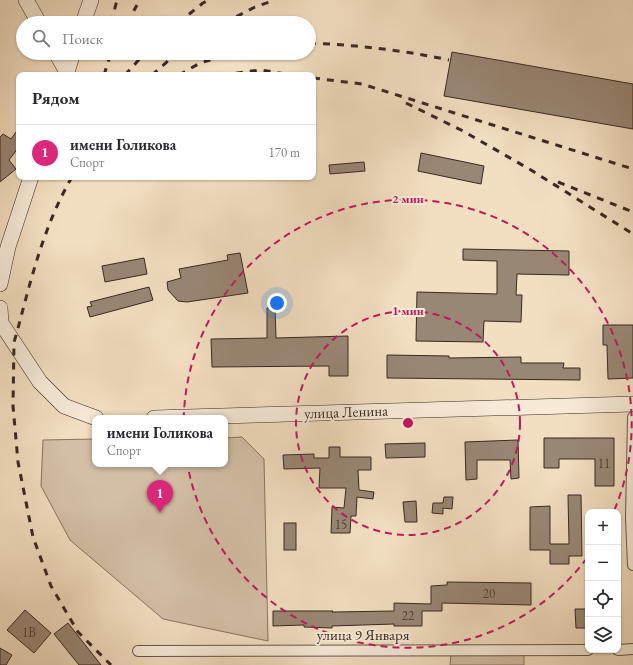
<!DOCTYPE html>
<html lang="ru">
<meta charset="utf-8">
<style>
:root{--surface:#fff;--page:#f7f7f7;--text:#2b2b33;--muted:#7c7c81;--line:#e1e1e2;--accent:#db2777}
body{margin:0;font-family:"EB Garamond",serif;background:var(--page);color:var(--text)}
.controls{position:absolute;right:12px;bottom:12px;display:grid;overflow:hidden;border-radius:8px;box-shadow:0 1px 3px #0004}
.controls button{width:36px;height:36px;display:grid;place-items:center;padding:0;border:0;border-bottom:1px solid var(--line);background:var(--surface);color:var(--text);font:20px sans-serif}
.you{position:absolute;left:277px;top:303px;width:14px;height:14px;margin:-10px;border:3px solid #fff;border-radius:50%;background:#1a73e8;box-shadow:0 0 0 6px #1a73e833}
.badge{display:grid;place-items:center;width:26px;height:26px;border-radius:50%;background:var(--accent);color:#fff;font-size:13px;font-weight:700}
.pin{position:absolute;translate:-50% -33px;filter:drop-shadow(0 1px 2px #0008)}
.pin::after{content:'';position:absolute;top:21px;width:14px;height:12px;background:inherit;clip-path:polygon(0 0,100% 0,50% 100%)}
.popup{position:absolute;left:92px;top:415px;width:136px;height:52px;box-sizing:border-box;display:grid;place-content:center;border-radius:8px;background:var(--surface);filter:drop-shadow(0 1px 3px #0005);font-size:13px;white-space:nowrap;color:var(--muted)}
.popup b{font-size:15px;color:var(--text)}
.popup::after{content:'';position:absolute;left:50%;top:100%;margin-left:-8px;border:8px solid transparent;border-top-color:var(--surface)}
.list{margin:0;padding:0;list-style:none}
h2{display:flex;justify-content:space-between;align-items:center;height:52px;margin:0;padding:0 16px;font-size:17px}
h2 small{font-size:13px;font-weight:400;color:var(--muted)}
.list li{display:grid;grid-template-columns:26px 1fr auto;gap:12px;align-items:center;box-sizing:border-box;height:56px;padding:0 16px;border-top:1px solid var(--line)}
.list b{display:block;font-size:15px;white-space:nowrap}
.list p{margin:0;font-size:13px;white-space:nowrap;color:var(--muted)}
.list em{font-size:13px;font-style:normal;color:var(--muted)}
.icon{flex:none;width:22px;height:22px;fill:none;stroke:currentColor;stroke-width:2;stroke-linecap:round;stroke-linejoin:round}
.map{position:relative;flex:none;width:633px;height:665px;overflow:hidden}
.search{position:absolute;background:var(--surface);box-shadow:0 1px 3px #0004;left:16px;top:16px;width:300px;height:44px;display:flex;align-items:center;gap:10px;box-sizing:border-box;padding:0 14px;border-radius:22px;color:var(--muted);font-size:15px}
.panel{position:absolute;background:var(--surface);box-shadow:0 1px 3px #0004;left:16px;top:72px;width:300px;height:108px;border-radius:8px}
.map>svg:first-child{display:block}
.green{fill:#d3bfa6;stroke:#867464}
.building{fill:#998775;stroke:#392822}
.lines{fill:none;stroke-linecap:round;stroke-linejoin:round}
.street-casing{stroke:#67564a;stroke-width:12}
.secondary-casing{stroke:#392822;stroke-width:16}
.street{stroke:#f7ead7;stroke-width:10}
.secondary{stroke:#f7ead7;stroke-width:15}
.rail{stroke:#392822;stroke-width:3;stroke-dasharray:7 7;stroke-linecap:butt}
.ring{fill:none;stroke:#c2185b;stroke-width:2;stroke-dasharray:7 5}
.labels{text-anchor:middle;stroke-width:4;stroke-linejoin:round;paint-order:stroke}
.number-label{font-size:13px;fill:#514037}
.street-label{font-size:15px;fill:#392822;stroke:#f7ead7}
.centre{fill:#c2185b;stroke:#f7ead7;stroke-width:2}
.ring-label{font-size:12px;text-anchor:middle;font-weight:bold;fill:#c2185b;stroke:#f7ead7;stroke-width:4;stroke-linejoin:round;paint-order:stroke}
</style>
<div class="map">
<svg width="633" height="665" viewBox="0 0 633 665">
<rect width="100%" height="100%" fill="#f2dec1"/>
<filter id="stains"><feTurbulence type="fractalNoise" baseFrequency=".005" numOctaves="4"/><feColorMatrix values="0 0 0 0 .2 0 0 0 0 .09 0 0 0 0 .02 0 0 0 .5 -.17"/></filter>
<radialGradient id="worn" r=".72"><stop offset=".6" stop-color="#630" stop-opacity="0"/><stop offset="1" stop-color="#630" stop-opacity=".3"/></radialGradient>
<g class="green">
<polygon points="242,437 264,459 268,641 163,619 70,540 41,486 43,440 95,439 95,464 225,464 225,438"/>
<polygon points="524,654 524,665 450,665 451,655"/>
</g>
<g class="building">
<polygon points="452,52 633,84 633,129 444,96"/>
<polygon points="19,128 19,147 9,160 16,169 0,182 0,137 3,134 11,139"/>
<polygon points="421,153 484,166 481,184 418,171"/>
<polygon points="364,162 365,171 330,174 329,165"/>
<polygon points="463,249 569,251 569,275 517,274 516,295 522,295 521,322 484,321 483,342 416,341 417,292 497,294 497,261 463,260"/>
<polygon points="240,253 248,293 187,302 178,301 168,290 167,282 181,278 179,269 228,260 227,255"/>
<polygon points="144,258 147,274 105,282 102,266"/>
<polygon points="149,287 153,300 90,317 87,307 92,306 90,302"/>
<polygon points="275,307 276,338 348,336 348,376 329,376 329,366 212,367 211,339 267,338 267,308"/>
<polygon points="603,325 633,325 633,378 608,379 607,345 603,345"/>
<polygon points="387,355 449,356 449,358 521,357 521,363 564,363 563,368 580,368 580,380 387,378"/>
<polygon points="544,438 614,438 614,486 595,486 595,459 559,459 559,468 544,468"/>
<polygon points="518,440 519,478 511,479 510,460 477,460 477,479 466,480 465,442"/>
<polygon points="425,443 425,457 386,458 385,444"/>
<polygon points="329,447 340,447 340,457 371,457 371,470 358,470 359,490 374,492 373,499 357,497 356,516 351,516 350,533 331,533 332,507 344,508 346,488 319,488 320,468 284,469 283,455 314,454 314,458 329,458"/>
<polygon points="568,495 581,495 582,556 569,556 569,564 550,564 550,550 530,550 530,507 550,506 550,544 569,544"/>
<polygon points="444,497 453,497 452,509 443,508 443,514 432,513 433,503 443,503"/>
<polygon points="416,501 417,522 405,522 403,502"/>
<rect x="284" y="523" width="12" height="27"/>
<polygon points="447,582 531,583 531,605 442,603 442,611 422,611 422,626 394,626 394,624 332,626 332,628 304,627 304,625 273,626 273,611 333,611 332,612 394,611 394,603 431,604 431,586 447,585"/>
<polygon points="575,609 588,609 588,628 576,628"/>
<polygon points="25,610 51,633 34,653 7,630"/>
<polygon points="68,623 101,665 79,665 54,634"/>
<polygon points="0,648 12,655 6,665 0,665"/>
</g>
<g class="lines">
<g class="street-casing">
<g id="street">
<polyline points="633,417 631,518 633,565"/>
<polyline points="618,650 633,649"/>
<polyline points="138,651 588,650"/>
</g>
</g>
<g class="secondary-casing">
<g id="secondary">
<polyline points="26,0 39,23"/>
<polyline points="83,23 91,0"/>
<polyline points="56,53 67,72"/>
<polyline points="66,75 73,53"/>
<polyline points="0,284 8,247 31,177"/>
<polyline points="0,308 1,323 40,382 64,406 96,418"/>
<polyline points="154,418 633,404"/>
</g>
</g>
<use href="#street" class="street"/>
<use href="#secondary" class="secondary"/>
<g class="rail">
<polyline points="111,23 117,0"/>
<polyline points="127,23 137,5"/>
<polyline points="178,23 203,3 209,0"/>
<polyline points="224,23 255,7 275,0"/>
<path d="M309 43C356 45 402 50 449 60"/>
<polyline points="104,75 111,53"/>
<polyline points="125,75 145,53"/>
<polyline points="152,75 177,53"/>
<polyline points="179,75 200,63 234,53"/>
<polyline points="222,75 260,70 293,75"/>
<polyline points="313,78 362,84 633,169"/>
<polyline points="406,103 463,131 531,170 633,234"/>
<path d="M72 177C44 225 31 279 17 332L14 342 13 406 18 462 33 537 51 586 78 632 111 665"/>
<polyline points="558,182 633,212"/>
</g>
</g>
<g class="ring">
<circle cx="408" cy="423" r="112"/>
<path d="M587 558A224 224 0 1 1 614 511"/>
</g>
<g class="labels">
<g class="number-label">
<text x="604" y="468">11</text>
<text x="341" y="529">15</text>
<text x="489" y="598">20</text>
<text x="408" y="620">22</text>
<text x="29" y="637">1В</text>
</g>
<g class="street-label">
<text transform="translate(346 412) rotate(-2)" y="5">улица Ленина</text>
<text x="363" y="640">улица 9 Января</text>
</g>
</g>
<circle cx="408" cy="423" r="6" class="centre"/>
<g class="ring-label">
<text x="408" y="203">2 мин</text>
<text x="408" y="315">1 мин</text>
</g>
<rect width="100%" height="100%" filter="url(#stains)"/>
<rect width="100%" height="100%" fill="url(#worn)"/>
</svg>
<div class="controls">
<button>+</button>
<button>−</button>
<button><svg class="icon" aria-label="locate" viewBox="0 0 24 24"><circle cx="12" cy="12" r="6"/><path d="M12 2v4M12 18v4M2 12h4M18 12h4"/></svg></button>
<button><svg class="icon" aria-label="layers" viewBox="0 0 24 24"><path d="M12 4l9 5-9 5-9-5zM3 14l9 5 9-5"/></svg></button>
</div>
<div class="you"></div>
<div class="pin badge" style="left:160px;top:513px">1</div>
<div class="popup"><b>имени Голикова</b>Спорт</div>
<div class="search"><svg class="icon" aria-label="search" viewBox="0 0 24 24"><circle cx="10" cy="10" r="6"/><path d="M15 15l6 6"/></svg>Поиск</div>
<section class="panel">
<h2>Рядом<small></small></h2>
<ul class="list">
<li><span class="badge">1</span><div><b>имени Голикова</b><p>Спорт</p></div><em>170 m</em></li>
</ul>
</section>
</div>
